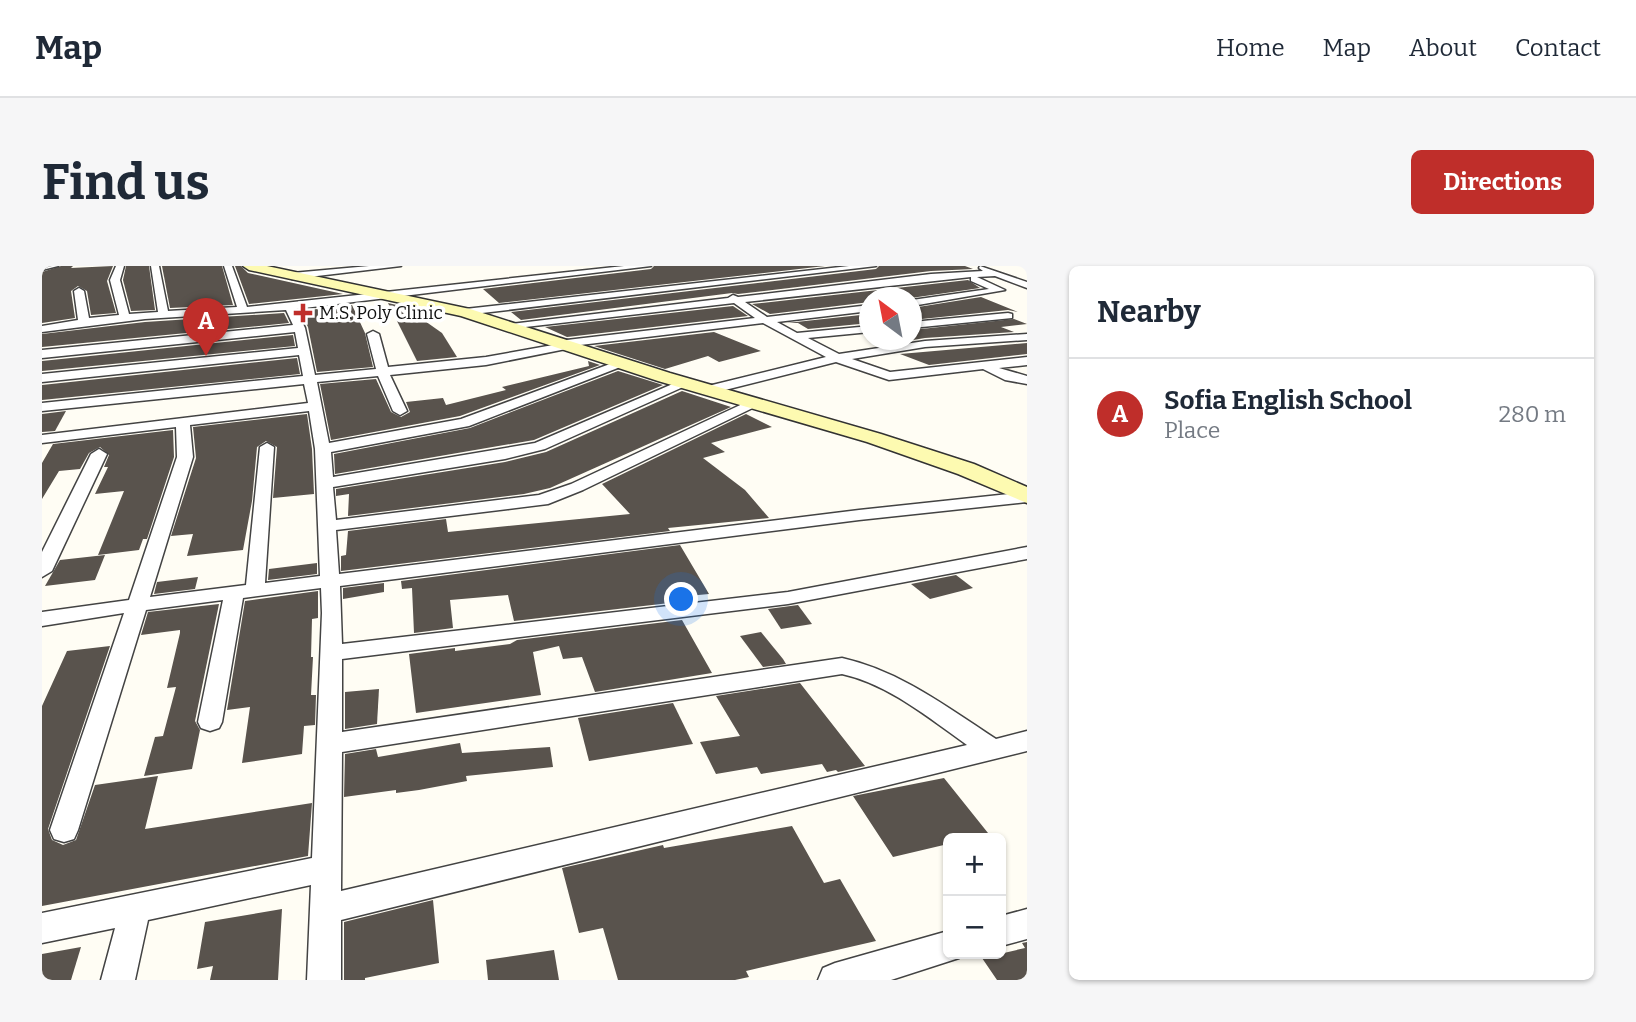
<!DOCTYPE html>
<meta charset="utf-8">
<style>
:root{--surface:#fff;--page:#f6f6f7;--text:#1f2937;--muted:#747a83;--line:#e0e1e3;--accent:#bf2e2a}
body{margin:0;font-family:Bitter,serif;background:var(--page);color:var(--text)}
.controls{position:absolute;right:21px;bottom:21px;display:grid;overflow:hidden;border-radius:10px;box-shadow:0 2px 5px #0004}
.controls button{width:63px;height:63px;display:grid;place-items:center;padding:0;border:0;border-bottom:2px solid var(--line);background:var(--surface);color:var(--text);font:35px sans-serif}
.compass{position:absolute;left:817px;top:21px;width:63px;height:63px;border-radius:50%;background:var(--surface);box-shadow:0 2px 5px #0004;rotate:328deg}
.you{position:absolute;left:640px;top:334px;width:24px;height:24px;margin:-18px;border:5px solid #fff;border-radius:50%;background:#1a73e8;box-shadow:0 0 0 10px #1a73e833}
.badge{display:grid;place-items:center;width:46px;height:46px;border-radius:50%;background:var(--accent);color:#fff;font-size:23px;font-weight:700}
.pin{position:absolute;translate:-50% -58px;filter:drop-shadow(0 2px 4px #0008)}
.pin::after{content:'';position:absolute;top:37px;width:24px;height:21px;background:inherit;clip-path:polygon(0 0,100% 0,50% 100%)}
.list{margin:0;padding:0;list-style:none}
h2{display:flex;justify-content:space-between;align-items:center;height:91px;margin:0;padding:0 28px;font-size:30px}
h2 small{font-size:23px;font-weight:400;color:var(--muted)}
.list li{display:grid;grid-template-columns:46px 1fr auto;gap:21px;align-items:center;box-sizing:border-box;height:112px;padding:0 28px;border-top:2px solid var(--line)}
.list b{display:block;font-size:26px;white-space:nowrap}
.list p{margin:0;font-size:23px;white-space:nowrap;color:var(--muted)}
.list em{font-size:23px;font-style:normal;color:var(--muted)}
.map{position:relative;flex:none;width:985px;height:714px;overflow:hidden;border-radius:10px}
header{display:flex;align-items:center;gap:42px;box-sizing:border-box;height:98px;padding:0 35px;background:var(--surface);border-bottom:2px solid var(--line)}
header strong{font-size:33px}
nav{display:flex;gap:38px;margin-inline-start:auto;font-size:24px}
.intro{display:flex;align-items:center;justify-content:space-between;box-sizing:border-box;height:168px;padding:0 42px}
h1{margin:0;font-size:49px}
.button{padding:18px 32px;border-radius:10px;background:var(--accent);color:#fff;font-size:24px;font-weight:700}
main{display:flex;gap:42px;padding:0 42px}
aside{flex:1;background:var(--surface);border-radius:10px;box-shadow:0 2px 5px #0004}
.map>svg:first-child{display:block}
.building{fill:#59534d}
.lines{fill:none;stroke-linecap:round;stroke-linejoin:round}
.street-casing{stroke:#434343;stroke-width:3}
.secondary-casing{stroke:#323232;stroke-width:3}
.street{fill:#fff;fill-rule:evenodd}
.secondary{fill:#fdfab1;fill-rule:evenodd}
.poi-dot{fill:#bf2e2a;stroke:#fff;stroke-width:2.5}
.labels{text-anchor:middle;stroke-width:7;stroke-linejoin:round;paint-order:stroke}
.far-poi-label{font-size:18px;fill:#101010;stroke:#fff;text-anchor:start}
</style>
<header>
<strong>Map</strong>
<nav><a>Home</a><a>Map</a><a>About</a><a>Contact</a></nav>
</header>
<div class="intro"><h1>Find us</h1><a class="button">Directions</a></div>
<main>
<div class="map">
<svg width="985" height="714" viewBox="0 0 985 714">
<rect width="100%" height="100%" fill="#fffdf4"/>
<g class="building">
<polygon points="19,0 31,0 29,2 71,0 65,15 74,47 49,49 45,25 36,20 29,25 33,52 0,57 0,6"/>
<polygon points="84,0 107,0 113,44 89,45 81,14"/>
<polygon points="120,0 180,0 191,39 128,42"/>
<polygon points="193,0 199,0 206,7 301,28 207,38"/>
<polygon points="612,0 783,0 457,37 441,23 609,3"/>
<polygon points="837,0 923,0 931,3 889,5 696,28 690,27 479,54 469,46 834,3"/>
<polygon points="926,14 938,22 869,32 828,32 828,36 728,48 710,38"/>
<polygon points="939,31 976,46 966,44 870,54 870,42"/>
<polygon points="346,37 363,41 400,67 415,91 375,95"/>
<polygon points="310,39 323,67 331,101 275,106 266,61 258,45"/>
<polygon points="691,40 706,50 525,71 503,61"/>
<polygon points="242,47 247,57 0,81 0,68 103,56"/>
<polygon points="828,48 828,57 766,63 756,57 745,57"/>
<polygon points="972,53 985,58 959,61 972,66 883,72 840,79 830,74 870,74 870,64"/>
<polygon points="672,66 719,85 677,96 666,90 623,103 552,80"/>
<polygon points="251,69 253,80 0,105 0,95"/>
<polygon points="985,77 985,88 887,99 858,88"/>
<polygon points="255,92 258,108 0,134 0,119"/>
<polygon points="546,95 558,99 418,150 289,174 278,118 334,113 349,146 359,151 368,146 364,136 401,132 404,139 464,124 460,121 547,100"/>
<polygon points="576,105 621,119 492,174 293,208 292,188 428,162"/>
<polygon points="640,125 689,141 508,222 482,228 306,250 307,228 294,230 294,223 463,196 504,186"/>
<polygon points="24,145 13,165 0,166 0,148"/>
<polygon points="265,148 270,183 272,228 231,232 235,181 224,175 215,181 210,235 201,284 145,290 151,268 129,270 154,192 151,161"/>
<polygon points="704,148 730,161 669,177 683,186 661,192 703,224 727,252 626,262 628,265 299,305 299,290 304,289 306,265 404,253 406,266 588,248 560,218"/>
<polygon points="131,164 132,191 105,273 101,273 97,284 56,289 82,225 53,228 66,201 62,201 67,189 58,181 47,187 38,203 17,205 0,233 0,197 11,178"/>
<polygon points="638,279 667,328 635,331 636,336 472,355 466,329 408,334 411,362 372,367 370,322 360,323 359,315"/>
<polygon points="63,289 53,314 3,320 18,294"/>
<polygon points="275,297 275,308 226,314 227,303"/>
<polygon points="914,309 931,322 888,333 869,318"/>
<polygon points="156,311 153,323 112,328 115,316"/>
<polygon points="342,317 342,326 301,333 301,322"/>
<polygon points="276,325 276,352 270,353 269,391 271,391 269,429 274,429 273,459 262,460 260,488 200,497 208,441 185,444 203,335"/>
<polygon points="177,338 153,455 158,464 150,503 102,510 113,471 121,470 134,421 125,422 138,367 138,364 99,369 106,346"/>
<polygon points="756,339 770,358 739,363 726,343"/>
<polygon points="640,354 670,407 553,426 540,391 521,393 517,380 491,386 499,429 374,447 367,388 413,382 413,385 468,378 475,374"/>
<polygon points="719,366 741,393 744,398 721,401 698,370"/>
<polygon points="68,380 6,563 10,574 21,579 34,574 53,519 116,510 103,563 270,537 266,590 0,640 0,440 25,385"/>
<polygon points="758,417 823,500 796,506 794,504 785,506 780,498 719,508 715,501 674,508 658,476 698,470 674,430"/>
<polygon points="337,423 335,458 303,463 303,426"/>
<polygon points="631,437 651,478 547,495 536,452"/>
<polygon points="418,477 420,487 508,481 511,501 424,510 425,515 377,524 354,527 354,524 302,531 303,488 334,483 336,491"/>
<polygon points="902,512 950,572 906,572 906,578 851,591 811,530"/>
<polygon points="750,560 782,617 798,613 834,675 704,705 707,711 693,714 576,714 561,662 537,667 520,602 621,579 622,582"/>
<polygon points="391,634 397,697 323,712 323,714 302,714 302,656"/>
<polygon points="240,643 236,714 168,714 171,700 155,703 163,656"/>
<polygon points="985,676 985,714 955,714 940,692 983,682 980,677"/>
<polygon points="39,681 29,714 0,714 0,688"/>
<polygon points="512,684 517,714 446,714 444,694"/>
</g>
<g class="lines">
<g class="street-casing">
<g id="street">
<polygon points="0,0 16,0 0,4"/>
<path d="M74 0H82L78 14 87 48 116 46 109 0H117L126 45 195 41 182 0H190L205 41 582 0H609L254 43 263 62 273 109 334 103 325 68 331 65 337 68 346 101 444 91 511 79 516 75 713 52 692 37 465 63V59L469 58 686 32 691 29 696 31 889 8 941 5 937 2 938 0 985 16V22L953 10 935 11 963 24 870 40V34L947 23 929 15V11L703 36 725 51 828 39V45L735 56 755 67 828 60V66L766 72 797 88 883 75 985 68V74L883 81 810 93 848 106 985 91V99L957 102 985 110V118L963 114 941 103 847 114 794 96 667 128 662 127V121L784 91 721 57 530 80 524 83 444 99 348 109 365 145 358 149 351 145 336 110 275 116 287 177 419 153 576 95 586 98 427 160 289 186 291 211 493 177 640 114H648L650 117 503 183 463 193 291 221 294 254 497 229 529 218 709 134 714 133 721 137 541 224 506 238 294 264 297 308 817 244 985 226V236L817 254 298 320 300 378 746 326 985 281V293L746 338 300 393V466L800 392C858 405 905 441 954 473L985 465V485L299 654V714H265L269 619 106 654 93 714H59L73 662 0 677V647L270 592 280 347 279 322 201 332 180 456 177 462 168 465 159 462 156 456 181 334 104 344 36 564 32 573 22 576 12 573 8 564 82 347 0 360V346L87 334 135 191 134 161 0 177V169L266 137 262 118 0 145V137L261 110 257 89 0 116V108L256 82 253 66 0 92V84L251 59 244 44 103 53 0 66V60L36 54 32 25 37 22 42 25 47 52 77 49 68 14ZM267 145 273 183 278 310 223 317 232 181 225 177 218 181 204 319 108 331 151 191 148 159ZM800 408C846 418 887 452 925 479L299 625 300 486Z"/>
<polygon points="327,0 359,0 250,13 245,10 250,7"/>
<polygon points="807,0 834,0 423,49 418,46 423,43"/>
<polygon points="966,47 970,48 970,52 870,62 870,56"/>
<polygon points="57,183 65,188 10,305 0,311 0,286 49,188"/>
<polygon points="985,643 985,673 959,680 959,650"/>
<polygon points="906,665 906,688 919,688 917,692 849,714 776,714 781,702 793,697"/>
</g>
</g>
<g class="secondary-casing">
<polygon id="secondary" points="201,0 225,0 428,43 628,107 839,168 932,198 985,221 985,237 916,208 825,176 616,115 419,50 207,4"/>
</g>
<use href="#street" class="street"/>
<use href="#secondary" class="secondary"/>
</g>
<path class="poi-dot" d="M257.5 36.5h7v7h7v7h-7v7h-7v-7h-7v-7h7z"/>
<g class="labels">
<g class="far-poi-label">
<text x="277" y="53">M.S. Poly Clinic</text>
</g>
</g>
</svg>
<div class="controls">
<button>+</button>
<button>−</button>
</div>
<svg class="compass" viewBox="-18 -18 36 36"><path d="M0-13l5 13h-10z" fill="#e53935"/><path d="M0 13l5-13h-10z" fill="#747a83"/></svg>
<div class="you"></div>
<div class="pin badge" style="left:164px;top:90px">A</div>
</div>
<aside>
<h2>Nearby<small></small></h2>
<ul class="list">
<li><span class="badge">A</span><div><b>Sofia English School</b><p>Place</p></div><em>280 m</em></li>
</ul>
</aside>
</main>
